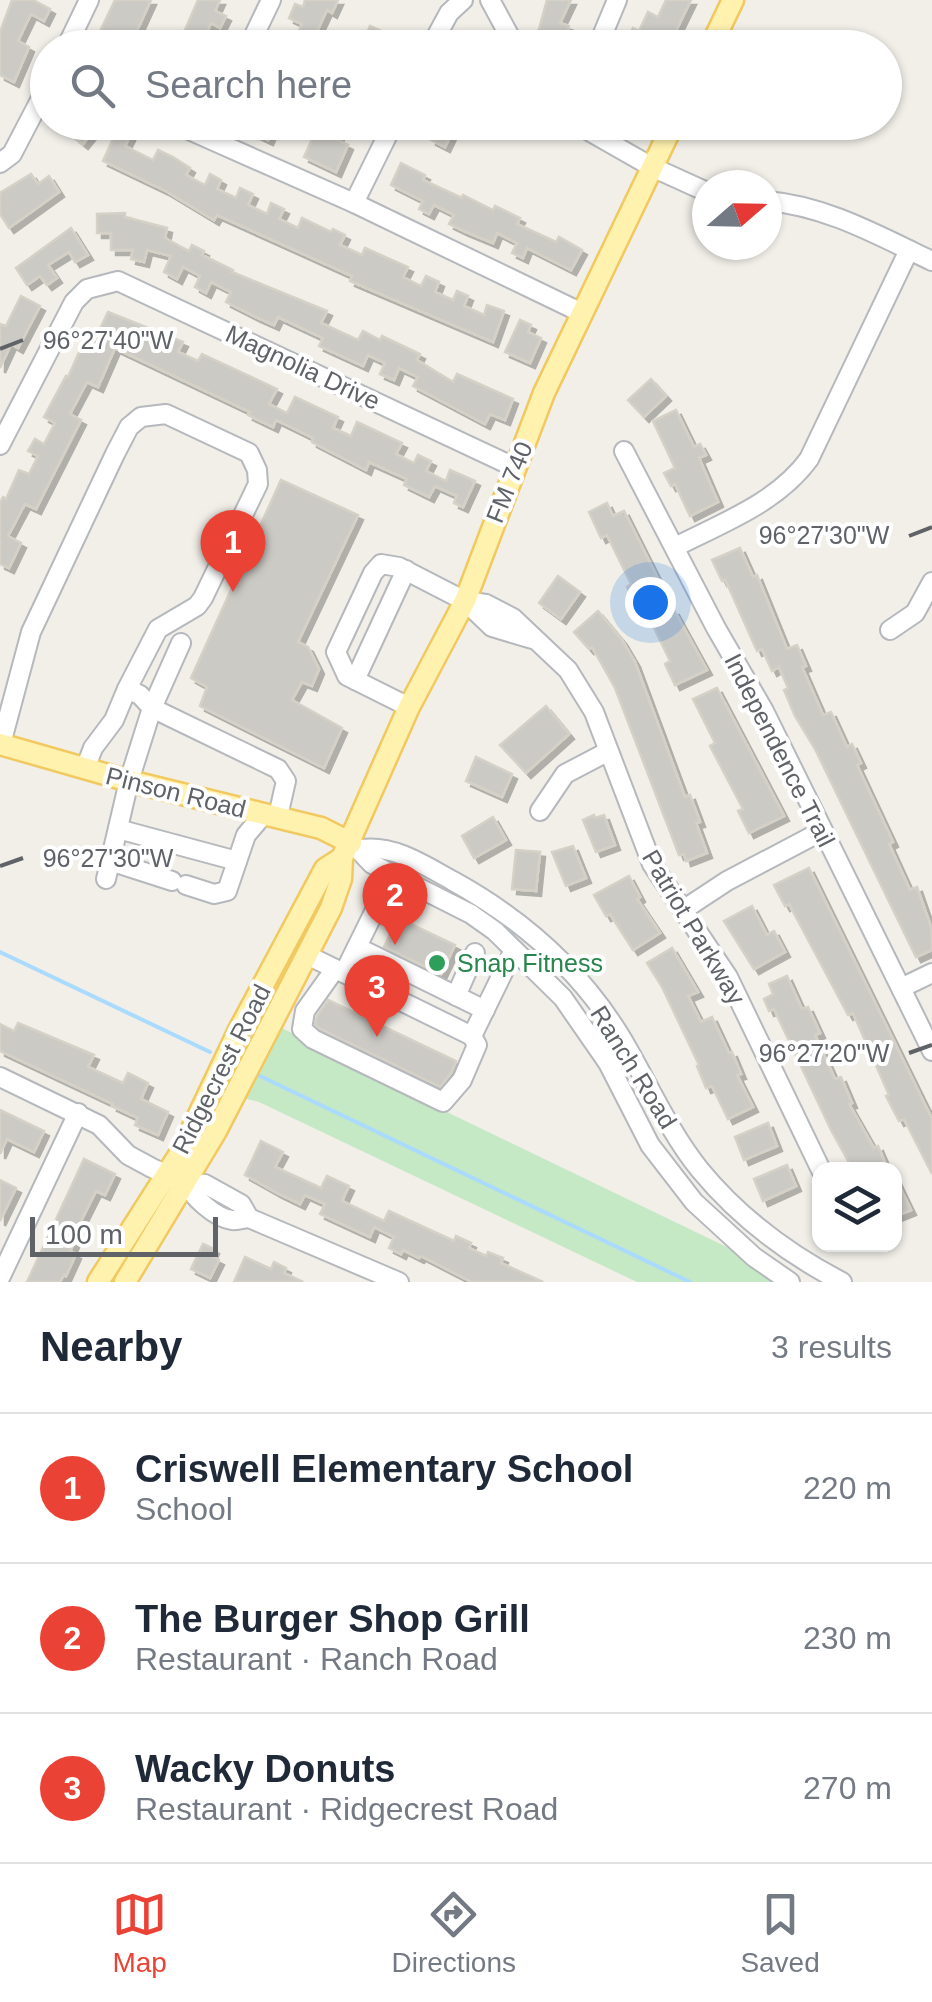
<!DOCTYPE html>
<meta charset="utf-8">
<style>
:root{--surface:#fff;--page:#f6f6f7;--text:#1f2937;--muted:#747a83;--line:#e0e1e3;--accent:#ea4335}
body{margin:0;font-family:Helvetica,sans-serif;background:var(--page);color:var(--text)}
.controls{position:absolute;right:30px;bottom:30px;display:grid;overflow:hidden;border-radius:20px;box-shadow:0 2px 8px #0004}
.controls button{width:90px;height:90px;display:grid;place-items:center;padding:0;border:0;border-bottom:2px solid var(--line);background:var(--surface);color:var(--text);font:50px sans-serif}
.compass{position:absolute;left:692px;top:170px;width:90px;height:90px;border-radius:50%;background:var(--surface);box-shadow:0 2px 8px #0004;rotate:70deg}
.scale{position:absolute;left:30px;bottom:25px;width:188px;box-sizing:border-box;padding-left:10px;border:5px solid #5f6368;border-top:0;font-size:28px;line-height:35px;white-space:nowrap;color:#5f6368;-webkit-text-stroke:8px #fff;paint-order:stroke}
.you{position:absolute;left:650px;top:602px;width:35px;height:35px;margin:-25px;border:8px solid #fff;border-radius:50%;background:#1a73e8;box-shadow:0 0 0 15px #1a73e833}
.badge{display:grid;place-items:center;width:65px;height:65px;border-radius:50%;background:var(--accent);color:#fff;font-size:32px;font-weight:700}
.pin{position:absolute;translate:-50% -82px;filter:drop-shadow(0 2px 5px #0008)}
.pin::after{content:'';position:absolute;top:52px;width:35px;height:30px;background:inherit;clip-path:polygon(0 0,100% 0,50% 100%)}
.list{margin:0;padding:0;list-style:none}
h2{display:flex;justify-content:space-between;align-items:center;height:130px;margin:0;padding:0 40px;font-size:42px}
h2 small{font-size:32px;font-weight:400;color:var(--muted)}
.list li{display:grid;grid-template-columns:65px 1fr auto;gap:30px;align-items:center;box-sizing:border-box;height:150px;padding:0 40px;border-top:2px solid var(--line)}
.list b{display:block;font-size:38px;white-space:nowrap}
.list p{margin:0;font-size:32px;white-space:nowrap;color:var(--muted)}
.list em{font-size:32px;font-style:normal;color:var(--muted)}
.icon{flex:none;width:55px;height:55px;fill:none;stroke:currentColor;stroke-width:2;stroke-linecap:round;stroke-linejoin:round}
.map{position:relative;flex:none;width:932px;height:1282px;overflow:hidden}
.search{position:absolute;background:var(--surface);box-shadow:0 2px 8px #0004;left:30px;right:30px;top:30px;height:110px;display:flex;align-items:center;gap:25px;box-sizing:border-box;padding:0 35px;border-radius:55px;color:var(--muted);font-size:38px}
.sheet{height:580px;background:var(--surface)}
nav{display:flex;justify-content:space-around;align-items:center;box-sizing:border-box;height:140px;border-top:2px solid var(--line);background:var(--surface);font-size:28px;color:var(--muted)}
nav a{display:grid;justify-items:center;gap:5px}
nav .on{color:var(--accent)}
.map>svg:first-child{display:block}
.green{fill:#c5e8c5}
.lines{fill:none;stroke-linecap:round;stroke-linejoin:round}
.stream{stroke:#aadaff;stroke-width:4}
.building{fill:#cccac5;stroke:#d6d1c6;stroke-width:2.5;filter:url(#shadow)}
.minor-casing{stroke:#b5b8bc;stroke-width:22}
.major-casing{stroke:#f2c960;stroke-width:25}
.minor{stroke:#fff;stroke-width:18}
.major{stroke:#fff2af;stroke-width:20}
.ticks{fill:none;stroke:#5f6368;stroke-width:4}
.leisure-dot{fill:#2e9e5b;stroke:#fff;stroke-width:4}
.labels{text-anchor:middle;stroke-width:8;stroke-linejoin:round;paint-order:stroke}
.street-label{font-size:25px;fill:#5f6368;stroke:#fff}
.leisure-label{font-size:25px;fill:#27864d;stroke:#fff;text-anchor:start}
.ticks-label{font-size:25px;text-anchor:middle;fill:#5f6368;stroke:#fff;stroke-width:8;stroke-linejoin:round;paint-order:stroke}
</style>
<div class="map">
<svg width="932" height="1282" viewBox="0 0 932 1282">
<defs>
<filter id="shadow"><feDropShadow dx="5" dy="5" stdDeviation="0" flood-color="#0004"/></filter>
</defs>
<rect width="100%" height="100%" fill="#f1efe8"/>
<polygon class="green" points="278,1026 453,1115 799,1282 637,1282 259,1102 243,1098"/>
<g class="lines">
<g class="stream">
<polyline points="0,952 210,1052"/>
<polyline points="260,1076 690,1282"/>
</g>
</g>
<g class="building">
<polygon points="12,0 33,0 50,9 44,21 31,14 18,41 29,47 14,82 0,75 0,32"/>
<polygon points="115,0 151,0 129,48 92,48"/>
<polygon points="198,0 220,0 215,11 226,16 220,28 211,23 200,48 177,48"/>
<polygon points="305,0 338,0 332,13 327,10 309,48 275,48 280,36 294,42 302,24 289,18 295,4 303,7"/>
<polygon points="547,0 571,0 560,23 569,26 566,39 553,35 550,44 536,40"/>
<polygon points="666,0 691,0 672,39 665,36 659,48 640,48 627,41 633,28 639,31 648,12 658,17"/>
<polygon points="370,26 399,39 395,48 361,48"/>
<polygon points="71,122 101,122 83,144 65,129"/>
<polygon points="230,122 276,122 268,140"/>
<polygon points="320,122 344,122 337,140 348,145 336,172 304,157"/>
<polygon points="418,122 457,122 445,147 431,140 435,130"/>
<polygon points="117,130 130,136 125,146 153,160 158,150 173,157 190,168 186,175 205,185 210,174 221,180 217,189 236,198 240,188 253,194 248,205 267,214 271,203 284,209 279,219 298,228 302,218 331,232 333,229 345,235 340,245 362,255 365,248 408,267 403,277 421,286 426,276 439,282 435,292 453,300 457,291 468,296 464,306 484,315 487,305 504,311 493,342 350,281 352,276 217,215 214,220 164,190 103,161"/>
<polygon points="401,163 425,175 423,180 462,198 463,195 493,210 495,206 520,218 517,224 556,242 559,237 582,250 571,270 527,248 523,258 512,253 517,243 497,233 493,243 464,231 449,224 454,215 434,205 429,214 419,209 423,201 391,185"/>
<polygon points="31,174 38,184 49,176 59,192 9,228 0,214 0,193"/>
<polygon points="125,213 125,217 167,228 165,238 189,251 192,245 204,251 202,255 233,270 232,272 327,311 321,323 358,340 363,331 380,340 382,336 420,354 417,360 453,382 457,374 513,399 505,420 490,414 485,424 413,386 418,377 399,368 394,380 380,374 385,363 368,355 363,366 319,346 323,338 278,317 274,325 256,317 226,302 231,292 211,282 206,293 195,287 200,276 183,267 177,279 164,272 171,256 147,250 144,262 131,259 133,250 111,250 111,233 97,233 97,214"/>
<polygon points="71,228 88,255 75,262 69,252 48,265 57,278 47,285 40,276 27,285 16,268"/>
<polygon points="21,296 40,306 18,348 11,344 0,368 0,324 6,326"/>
<polygon points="108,312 183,342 178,352 198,361 202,354 277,389 269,404 287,413 295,397 338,417 333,428 351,436 357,422 402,443 396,454 414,463 418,455 431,461 426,471 446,481 450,470 475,481 463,507 454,503 457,496 435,486 429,497 404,485 407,479 369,462 366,470 312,442 313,438 276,420 273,427 248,415 250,412 115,348 98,387 87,382 70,414 81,420 36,509 25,504 8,536 21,543 9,568 0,564 0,503 3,497 6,499 19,470 29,474 38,456 28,451 35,439 44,444 55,423 44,417 66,376 68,377 81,348 89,352"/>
<polygon points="520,320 531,325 528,332 541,338 530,363 505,352"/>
<polygon points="651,379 666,396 644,417 628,400"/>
<polygon points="676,410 694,447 700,444 706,455 699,458 718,502 690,516 675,484 671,486 664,473 675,468 653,421"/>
<polygon points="281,480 358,515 298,642 308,647 319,669 312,686 302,682 292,700 342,728 324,768 200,706 207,687 191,678"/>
<polygon points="607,503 613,516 624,511 661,585 650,590 663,615 674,610 707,670 675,685 665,664 670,661 645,609 639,612 627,587 631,584 607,535 601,538 589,512"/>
<polygon points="740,548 753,577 757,575 787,649 797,645 806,666 802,667 823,715 831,712 847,747 852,744 861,763 857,765 893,842 889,844 910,890 917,887 932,930 932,950 916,957 815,749 795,716 784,690 788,688 779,667 772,671 762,649 757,651 725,579 722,581 712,560"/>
<polygon points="558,576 580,592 561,619 539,603"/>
<polygon points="598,611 622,640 635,662 685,797 690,795 700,822 696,823 707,853 686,861 684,854 679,855 615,688 592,647 589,649 574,632"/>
<polygon points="717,688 784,816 749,833 738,811 743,809 710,746 715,743 693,699"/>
<polygon points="546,706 569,734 526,773 500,745"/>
<polygon points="476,757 512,774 502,797 466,781"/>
<polygon points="594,815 595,818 604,815 615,845 596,852 583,820"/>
<polygon points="493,817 506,840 474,858 462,836"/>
<polygon points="573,846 586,878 566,886 552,852"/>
<polygon points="516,850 540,852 536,891 512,889"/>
<polygon points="809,868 932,1119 932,1174 904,1119 899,1121 886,1096 889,1095 853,1013 848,1015 789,904 785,906 774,885"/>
<polygon points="629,876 640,897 637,899 660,933 633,950 610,914 606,916 594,895"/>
<polygon points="752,906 767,935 774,931 785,952 754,969 724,921"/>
<polygon points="398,918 455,945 441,974 384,947"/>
<polygon points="672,948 698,992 688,996 701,1022 712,1017 729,1053 732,1052 741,1074 737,1075 753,1107 728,1119 712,1086 706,1088 697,1066 699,1065 662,987 647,963"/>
<polygon points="787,976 802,1009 808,1007 820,1033 815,1035 835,1079 841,1077 852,1103 849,1104 874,1148 878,1146 888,1170 853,1170 831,1130 774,1009 769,1011 764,999 773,994 769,984"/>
<polygon points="328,1000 456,1061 451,1073 440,1087 320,1029 315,1024 317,1016"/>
<polygon points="18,1023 94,1055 88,1067 123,1083 128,1073 148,1083 141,1099 168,1112 158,1135 135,1125 138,1118 112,1106 113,1104 0,1051 0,1024 14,1031"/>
<polygon points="0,1110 44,1131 34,1152 7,1139 0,1154"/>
<polygon points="768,1123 777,1146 744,1160 735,1137"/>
<polygon points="261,1141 283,1152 275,1167 321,1188 327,1176 349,1186 342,1201 384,1221 389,1211 454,1241 456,1236 471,1243 469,1248 486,1256 488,1252 503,1258 501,1263 543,1282 472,1282 421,1256 419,1258 403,1250 401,1254 389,1248 394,1237 374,1227 370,1237 320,1214 325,1204 305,1195 300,1204 277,1193 245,1175"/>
<polygon points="84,1159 115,1174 105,1195 96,1191 80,1223 83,1225 70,1251 76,1254 66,1276 64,1275 60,1282 27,1282"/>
<polygon points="787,1165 796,1186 763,1201 754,1179"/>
<polygon points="894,1175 911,1210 894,1217"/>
<polygon points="0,1180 16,1188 0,1221"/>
<polygon points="203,1244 214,1249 211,1256 219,1260 210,1278 191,1269"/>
<polygon points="245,1257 271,1269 274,1262 286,1268 284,1273 303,1282 234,1282"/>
</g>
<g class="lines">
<g class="minor-casing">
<g id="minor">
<polyline points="490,0 516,48"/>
<polyline points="66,48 89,0"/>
<polyline points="248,48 271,0"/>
<polyline points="430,48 449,13 463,0"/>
<polyline points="597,48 617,0"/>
<polyline points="171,122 354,203 582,313"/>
<polyline points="573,122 652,167 707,192"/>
<polyline points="0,163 12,154 48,85"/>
<path d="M767 201C827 206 879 236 932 261"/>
<polyline points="354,203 394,122"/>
<polyline points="0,445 74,302 87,289 118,281 516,468"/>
<polyline points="624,451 716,628 764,711 932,1051"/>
<path d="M675 547C722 523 777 503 809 459L909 250"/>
<polyline points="465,601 486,604 513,618 568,670 594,712 652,864 728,977 821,1170"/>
<polyline points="890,630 915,613 932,582"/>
<polyline points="355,680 406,570"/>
<polyline points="409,707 347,676 336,652 373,573 381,564 399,567 465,601 492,627 532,639"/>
<polyline points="1,744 31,632 115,454 129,427 141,417 166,414 249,453 257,470 258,484 203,598 197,606 158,629 127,689 140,695 152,708 278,769 286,781 278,816"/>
<polyline points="85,769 93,748 114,720 127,689"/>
<polyline points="540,811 565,774 607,752"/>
<polyline points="118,829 237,861"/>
<polyline points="355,846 372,864 471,914 495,931 563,998 608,1063 650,1145 694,1202 754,1257 790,1282"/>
<path d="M362 849C395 845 424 865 453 881 522 919 581 971 622 1039 648 1083 668 1130 700 1170 738 1216 788 1254 842 1282"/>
<polyline points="110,861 172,881"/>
<polyline points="106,879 129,781 152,708 181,643"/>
<polyline points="186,885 214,894 227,891 246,835 264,814"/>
<polyline points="683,910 727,881 822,831"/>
<polyline points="357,947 485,1010"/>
<polyline points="307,955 472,1036 514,950"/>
<polyline points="335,969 305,1011 302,1029 313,1039 443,1102 462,1080 477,1045 472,1036"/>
<polyline points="344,973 380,900"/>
<polyline points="901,988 932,973"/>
<polyline points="456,996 475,953"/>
<polyline points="0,1077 99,1125 128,1155 152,1168 186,1183 205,1184 241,1204 249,1218"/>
<path d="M186 1183C193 1197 215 1218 232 1220 238 1221 244 1218 249 1218L399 1282"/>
<polyline points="0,1278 78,1113"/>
</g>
</g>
<g class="major-casing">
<g id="major">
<polyline points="710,48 733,0"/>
<polyline points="0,744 129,781 321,828 351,843"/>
<polyline points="98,1282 181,1152 238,1032 325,869 342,858"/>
<polyline points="125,1282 216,1131 331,908 341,879 342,858 409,707 465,601 544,393 674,122"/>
</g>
</g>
<use href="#minor" class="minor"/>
<use href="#major" class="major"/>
</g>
<path class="ticks" d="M0 349 23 340M909 536 932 527M0 866 23 858M909 1053 932 1045"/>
<circle class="leisure-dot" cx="437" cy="963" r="10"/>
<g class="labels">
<g class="street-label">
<text transform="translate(303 367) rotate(25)" y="9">Magnolia Drive</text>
<text transform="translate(509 482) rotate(-68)" y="9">FM 740</text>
<text transform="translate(780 750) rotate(63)" y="9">Independence Trail</text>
<text transform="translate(176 792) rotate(14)" y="9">Pinson Road</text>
<text transform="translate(694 927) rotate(59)" y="9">Patriot Parkway</text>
<text transform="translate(634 1067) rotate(58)" y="9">Ranch Road</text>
<text transform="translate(221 1069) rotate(-63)" y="9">Ridgecrest Road</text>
</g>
<g class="leisure-label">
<text x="457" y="972">Snap Fitness</text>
</g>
</g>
<g class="ticks-label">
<text x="108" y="349">96°27'40"W</text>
<text x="824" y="544">96°27'30"W</text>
<text x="108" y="867">96°27'30"W</text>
<text x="824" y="1062">96°27'20"W</text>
</g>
</svg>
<div class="controls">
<button><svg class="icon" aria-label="layers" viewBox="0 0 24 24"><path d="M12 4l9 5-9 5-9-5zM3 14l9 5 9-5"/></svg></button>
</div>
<svg class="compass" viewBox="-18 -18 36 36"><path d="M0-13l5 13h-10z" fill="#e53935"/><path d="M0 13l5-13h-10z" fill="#747a83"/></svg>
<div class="scale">100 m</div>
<div class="you"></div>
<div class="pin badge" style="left:233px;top:592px">1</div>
<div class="pin badge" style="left:395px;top:945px">2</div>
<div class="pin badge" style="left:377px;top:1037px">3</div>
<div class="search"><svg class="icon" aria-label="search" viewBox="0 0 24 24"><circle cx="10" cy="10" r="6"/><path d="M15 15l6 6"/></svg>Search here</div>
</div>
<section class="sheet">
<h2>Nearby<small>3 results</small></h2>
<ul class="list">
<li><span class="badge">1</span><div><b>Criswell Elementary School</b><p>School</p></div><em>220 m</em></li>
<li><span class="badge">2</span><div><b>The Burger Shop Grill</b><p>Restaurant · Ranch Road</p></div><em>230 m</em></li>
<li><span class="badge">3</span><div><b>Wacky Donuts</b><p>Restaurant · Ridgecrest Road</p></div><em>270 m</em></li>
</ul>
</section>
<nav>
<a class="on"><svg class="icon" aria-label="map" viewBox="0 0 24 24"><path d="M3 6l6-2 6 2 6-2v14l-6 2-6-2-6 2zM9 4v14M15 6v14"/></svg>Map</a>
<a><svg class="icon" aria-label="directions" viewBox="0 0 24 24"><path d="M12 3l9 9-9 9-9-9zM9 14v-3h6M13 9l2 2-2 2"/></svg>Directions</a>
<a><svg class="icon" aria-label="saved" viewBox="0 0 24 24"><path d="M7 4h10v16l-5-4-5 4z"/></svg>Saved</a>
</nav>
